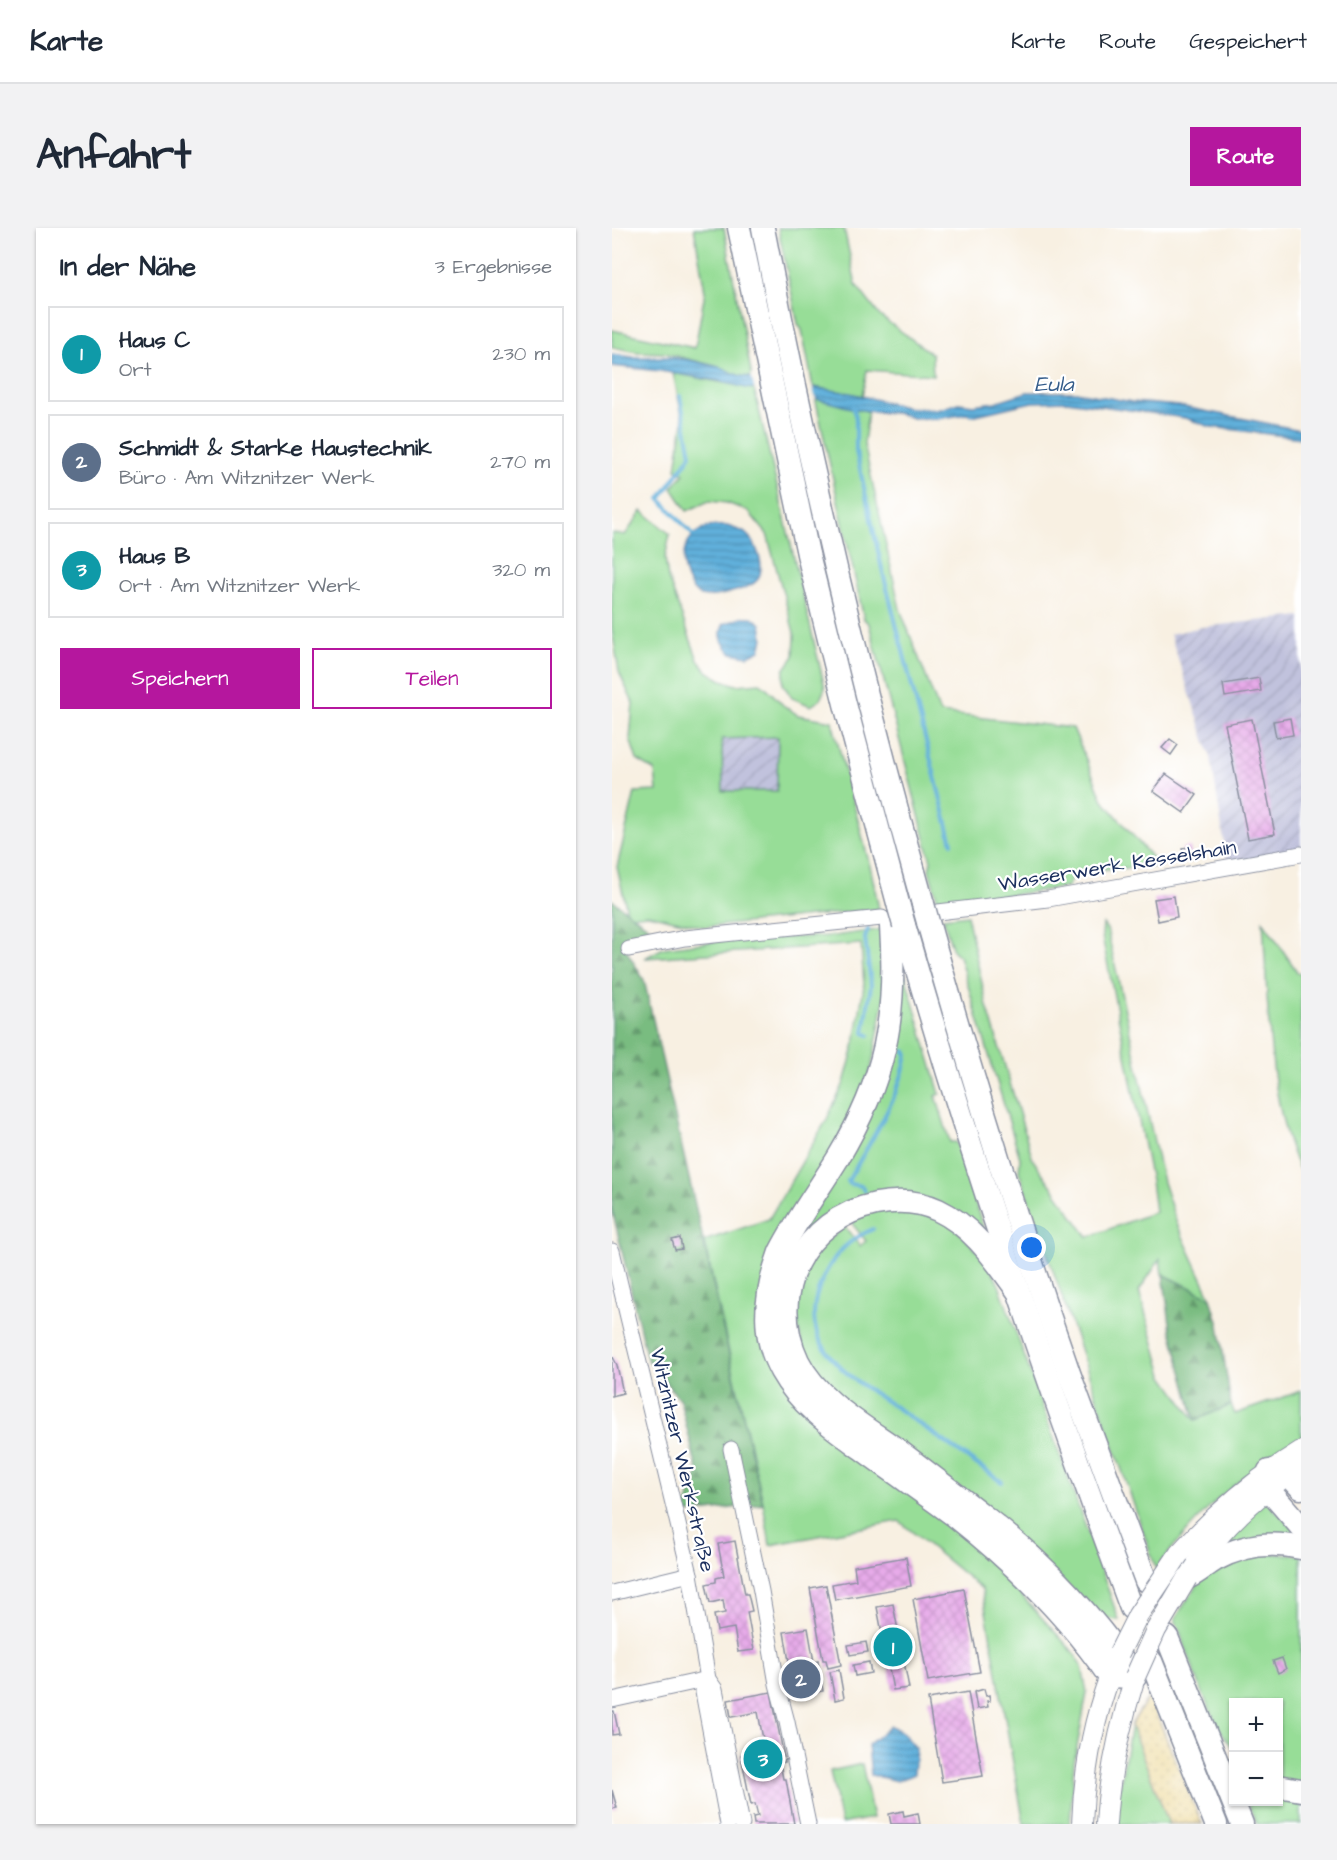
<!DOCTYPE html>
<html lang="de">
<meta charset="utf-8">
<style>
:root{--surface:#fff;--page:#f2f2f3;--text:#1f2937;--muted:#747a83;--line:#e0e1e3;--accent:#b5179e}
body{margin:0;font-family:"Architects Daughter",sans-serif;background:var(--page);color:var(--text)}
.controls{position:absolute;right:18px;bottom:18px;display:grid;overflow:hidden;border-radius:0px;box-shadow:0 2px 4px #0004}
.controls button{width:54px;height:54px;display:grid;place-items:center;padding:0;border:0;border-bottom:2px solid var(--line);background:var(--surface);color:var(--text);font:30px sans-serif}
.you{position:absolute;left:420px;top:1020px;width:21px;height:21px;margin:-15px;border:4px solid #fff;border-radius:50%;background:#1a73e8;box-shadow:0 0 0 9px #1a73e833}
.badge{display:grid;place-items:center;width:39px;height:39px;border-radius:50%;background:var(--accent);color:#fff;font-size:20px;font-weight:700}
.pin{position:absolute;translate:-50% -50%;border:3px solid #fff;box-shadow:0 2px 6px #0006}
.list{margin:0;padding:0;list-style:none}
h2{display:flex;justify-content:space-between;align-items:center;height:78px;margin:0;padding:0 24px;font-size:26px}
h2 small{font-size:20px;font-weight:400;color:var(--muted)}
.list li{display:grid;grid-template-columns:39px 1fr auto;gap:18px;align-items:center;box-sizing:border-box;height:96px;margin:0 12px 12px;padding:0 12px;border:2px solid var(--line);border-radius:0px}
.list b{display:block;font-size:22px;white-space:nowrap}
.list p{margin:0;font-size:20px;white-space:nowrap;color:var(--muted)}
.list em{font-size:20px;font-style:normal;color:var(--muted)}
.actions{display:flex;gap:12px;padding:18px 24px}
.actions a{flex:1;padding:14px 0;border:2px solid var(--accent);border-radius:0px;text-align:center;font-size:21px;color:var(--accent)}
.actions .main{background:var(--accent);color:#fff}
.map{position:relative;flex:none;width:689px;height:1596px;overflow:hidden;border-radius:0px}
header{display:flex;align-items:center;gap:36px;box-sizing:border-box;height:84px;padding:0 30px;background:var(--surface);border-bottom:2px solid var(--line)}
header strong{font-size:28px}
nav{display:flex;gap:33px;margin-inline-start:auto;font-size:21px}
.intro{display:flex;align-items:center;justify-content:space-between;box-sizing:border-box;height:144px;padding:0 36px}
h1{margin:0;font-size:42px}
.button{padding:15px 27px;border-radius:0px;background:var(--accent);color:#fff;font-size:21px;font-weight:700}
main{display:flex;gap:36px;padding:0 36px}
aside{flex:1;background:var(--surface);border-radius:0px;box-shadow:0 2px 4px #0004}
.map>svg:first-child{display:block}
.industrial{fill:url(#industrial-furrows)}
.grass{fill:#97dd97;stroke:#59867a;stroke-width:1.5;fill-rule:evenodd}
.forest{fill:url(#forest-firs);stroke:#4a766f;stroke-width:1.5}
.sand{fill:url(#sand-dots);stroke:#84847e;stroke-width:1.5}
.water{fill:url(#water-rules);stroke:#3e709c;stroke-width:1.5}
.pier{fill:#f8f0e2}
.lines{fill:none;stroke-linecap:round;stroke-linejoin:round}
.stream{stroke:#61b0db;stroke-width:4}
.building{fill:url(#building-cross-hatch)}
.minor-casing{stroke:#8a90a0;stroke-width:17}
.major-casing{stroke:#8a90a0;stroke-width:22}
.highway-casing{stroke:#8a90a0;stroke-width:25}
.minor{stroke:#fff;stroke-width:15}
.major{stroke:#fff;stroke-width:20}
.highway{stroke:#fff;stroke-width:22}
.major-bridge-casing{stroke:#8a90a0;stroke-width:22;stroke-linecap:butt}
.highway-bridge-casing{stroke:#8a90a0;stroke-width:25;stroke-linecap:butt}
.major-bridge{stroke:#fff;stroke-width:20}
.highway-bridge{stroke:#fff;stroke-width:22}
.labels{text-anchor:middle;stroke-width:4.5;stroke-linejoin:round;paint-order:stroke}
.street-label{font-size:21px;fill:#1b2f5e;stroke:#fff}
.water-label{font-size:22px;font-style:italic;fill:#345c8a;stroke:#fff}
</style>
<header>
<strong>Karte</strong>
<nav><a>Karte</a><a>Route</a><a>Gespeichert</a></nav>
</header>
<div class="intro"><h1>Anfahrt</h1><a class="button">Route</a></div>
<main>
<aside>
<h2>In der Nähe<small>3 Ergebnisse</small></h2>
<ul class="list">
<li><span class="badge" style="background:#0f9aa8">1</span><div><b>Haus C</b><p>Ort</p></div><em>230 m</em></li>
<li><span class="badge" style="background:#5c6f8a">2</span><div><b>Schmidt &amp; Starke Haustechnik</b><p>Büro · Am Witznitzer Werk</p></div><em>270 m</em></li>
<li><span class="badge" style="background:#0f9aa8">3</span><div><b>Haus B</b><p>Ort · Am Witznitzer Werk</p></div><em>320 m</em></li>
</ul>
<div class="actions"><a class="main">Speichern</a><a>Teilen</a></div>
</aside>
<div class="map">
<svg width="689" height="1596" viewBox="0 0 689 1596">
<defs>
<pattern id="industrial-furrows" width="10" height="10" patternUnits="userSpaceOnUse" patternTransform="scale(1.5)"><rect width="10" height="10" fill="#c1c2dd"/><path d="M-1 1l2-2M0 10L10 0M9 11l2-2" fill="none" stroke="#a5a7c0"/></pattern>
<pattern id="forest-firs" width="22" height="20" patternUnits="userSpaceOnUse" patternTransform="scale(1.5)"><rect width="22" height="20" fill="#79bc80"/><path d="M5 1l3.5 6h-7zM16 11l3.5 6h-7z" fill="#62996c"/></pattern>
<pattern id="sand-dots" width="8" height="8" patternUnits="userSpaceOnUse" patternTransform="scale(1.5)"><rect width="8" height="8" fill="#eeda9e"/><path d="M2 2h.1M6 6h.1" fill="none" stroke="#ccbb8a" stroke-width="1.8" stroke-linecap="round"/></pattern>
<pattern id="water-rules" width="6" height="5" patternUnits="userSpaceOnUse" patternTransform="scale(1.5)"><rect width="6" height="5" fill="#61b0db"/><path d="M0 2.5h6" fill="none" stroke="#4f90b5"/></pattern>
<pattern id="building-cross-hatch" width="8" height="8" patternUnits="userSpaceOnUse" patternTransform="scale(1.5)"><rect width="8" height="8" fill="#e7abe9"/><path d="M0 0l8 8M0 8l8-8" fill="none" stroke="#c693ca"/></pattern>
</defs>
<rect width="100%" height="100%" fill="#fff"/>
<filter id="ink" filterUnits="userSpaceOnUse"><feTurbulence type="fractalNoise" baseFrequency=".0167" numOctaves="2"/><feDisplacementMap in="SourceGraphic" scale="12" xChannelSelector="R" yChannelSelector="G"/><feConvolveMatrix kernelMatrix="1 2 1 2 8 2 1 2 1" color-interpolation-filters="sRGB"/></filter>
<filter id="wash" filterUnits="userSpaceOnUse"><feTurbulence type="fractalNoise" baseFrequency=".008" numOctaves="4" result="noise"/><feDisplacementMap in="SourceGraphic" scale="24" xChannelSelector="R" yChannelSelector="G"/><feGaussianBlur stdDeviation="1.35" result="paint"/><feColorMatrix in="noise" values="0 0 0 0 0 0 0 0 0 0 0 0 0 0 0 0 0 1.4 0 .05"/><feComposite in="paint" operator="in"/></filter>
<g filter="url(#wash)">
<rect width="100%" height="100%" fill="#f8f0e2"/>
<g class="industrial">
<polygon points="689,388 689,620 616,639 599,530 558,406 590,399"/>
<polygon points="166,509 166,563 111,563 110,511"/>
</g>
<g class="grass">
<polygon points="82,0 112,0 140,149 128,148 107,139 53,125 25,124 0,119 0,102 83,120 93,64"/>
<polygon points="166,0 232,0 244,57 268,88 320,126 321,147 255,142 250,168 201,159 190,102 186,96"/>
<polygon points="61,145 142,161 213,460 208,472 199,478 180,470 171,456 172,442 182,428 183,408 155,306 136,283 115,275 97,273 75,283 60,260 72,246 64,241 71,193"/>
<polygon points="203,169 232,178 256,183 252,216 288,381 328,485 461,500 491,572 547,638 464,643 455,659 327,677 317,642 319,633 257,396 252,391"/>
<path d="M30 283 58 306 53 330 56 350 86 432 96 444 110 452 124 457 148 455 154 459 171 477 186 487 220 493 259 642 267 681 93 699 36 686 16 688 5 639 23 564 45 563 43 543 25 532 18 511 21 475 7 444 0 401V305L13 307ZM166 509 165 563H111L110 511Z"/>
<path d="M355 687 375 778 421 932 476 1009 543 984 539 953 490 708 491 696 495 701 551 954 565 996 599 1070 550 1046 548 1031 527 1063 551 1147 583 1192 619 1177 623 1186 689 1163V1215C673 1224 655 1231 641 1242 603 1270 572 1304 544 1341L407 944 408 930 347 728 341 723 331 690Z"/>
<path d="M651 693 686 745 689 746V945C655 875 656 771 651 693Z"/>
<polygon points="271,701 273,768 259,842 146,1084 325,1287 368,1322 462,1425 470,1439 475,1465 462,1535 458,1596 412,1596 370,1361 287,1293 158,1317 151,1275 92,1013 157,991 214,893 232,855 243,815 252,757 249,716 33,730 51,720 122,711 222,708"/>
<path d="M293 747 328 866 324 868 338 914H344L371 999 365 1001C353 992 341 982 327 975 305 966 279 965 256 971 175 991 149 1075 186 1145 205 1178 252 1205 282 1228 324 1259 365 1290 404 1324 387 1324 356 1291 342 1280 324 1266 305 1252 287 1239 254 1214 214 1192 188 1159 141 1098 163 1036 201 978 214 958 229 939 241 917 270 861 287 812 288 748Z"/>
<polygon points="269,980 334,991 376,1034 387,1057 507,1392 490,1390 240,1181 194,1135 182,1080 198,1025 233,999 248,1018 254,1013 241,997 240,990"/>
<polygon points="652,1271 689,1308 608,1323 617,1306"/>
<path d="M640 1325 689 1327V1556L667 1551 666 1474H622L621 1520C594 1487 579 1431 563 1391L588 1352Z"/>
<polygon points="519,1497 557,1596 505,1596 506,1569"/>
<polygon points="250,1536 261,1590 229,1596 218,1543"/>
<polygon points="667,1563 689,1568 689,1596 645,1596 635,1574 666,1574"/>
</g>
<g class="forest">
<polygon points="0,672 37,699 10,715 32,752 151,1276 71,1286 86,1245 68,1172 35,1131 0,981"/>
<polygon points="551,1046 599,1070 607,1097 619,1177 583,1192 559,1102"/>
</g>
<polygon class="sand" points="537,1468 590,1596 557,1596 519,1497"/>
<g class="water">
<polygon points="0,126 20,129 57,129 77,132 107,139 128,148 238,165 297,180 328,181 347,175 361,177 383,174 415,164 464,164 520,174 567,178 689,202 689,210 599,199 573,190 455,173 420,174 360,188 355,186 324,191 301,190 284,185 264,184 243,181 190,167 134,160 108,153 48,143 0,138"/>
<path d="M115 298C121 300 128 302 133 305 144 314 154 338 146 351 139 361 100 371 89 368 82 365 78 358 75 351 66 330 73 305 97 299 102 297 110 298 115 298Z"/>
<path d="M131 389H140L149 396 151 410 148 422 136 428 119 425C111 416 105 408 112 396Z"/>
<polygon points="279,1498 290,1504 304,1520 302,1546 285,1553 259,1547 256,1517"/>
</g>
<polygon class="pier" points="139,146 200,156 204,172 143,164"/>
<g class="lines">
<g class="stream">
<polyline points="68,168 79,227 48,271 81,307"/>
<polyline points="241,178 244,191 244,223 270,341 340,615"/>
<polyline points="256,701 253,710 259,757 252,805 257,807"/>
<path d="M252 963 250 958 238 956 236 953C257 916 290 866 295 824L292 823"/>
<path d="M261 1001C236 1012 223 1025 211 1050 201 1071 198 1095 210 1116 227 1146 261 1164 289 1183 323 1207 356 1230 390 1254"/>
</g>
</g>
<g id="blocks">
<g class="building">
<polygon points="647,450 649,463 613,469 611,456"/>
<polygon points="678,490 681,507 664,510 661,493"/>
<polygon points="640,491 663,606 636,611 613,496"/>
<polygon points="558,511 566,517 559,527 550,520"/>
<polygon points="554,546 585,567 572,585 541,563"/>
<polygon points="578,619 580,631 572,632 570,620"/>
<polygon points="562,668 565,689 546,693 542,671"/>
<polygon points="68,1010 70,1021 63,1022 60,1012"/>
<polygon points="0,1127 5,1137 11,1165 0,1168"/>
<polygon points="123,1313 133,1366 136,1366 140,1383 135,1384 142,1422 126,1424 122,1400 105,1403 102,1387 113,1385 111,1372 98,1375 94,1356 104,1354 104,1350 112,1348 106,1316"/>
<polygon points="294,1329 299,1358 223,1372 220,1356 244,1352 242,1338"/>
<polygon points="214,1357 229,1437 216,1440 214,1432 211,1432 198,1360"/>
<polygon points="352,1361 368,1444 316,1453 301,1371"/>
<polygon points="281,1376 297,1460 281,1462 265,1379"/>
<polygon points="196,1400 202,1434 206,1433 211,1463 188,1467 183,1438 178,1439 172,1404"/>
<polygon points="254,1414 256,1424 238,1427 236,1417"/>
<polygon points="670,1430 674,1441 666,1445 661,1433"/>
<polygon points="257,1434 259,1445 243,1448 241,1437"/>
<polygon points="227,1442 232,1470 223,1472 218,1444"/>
<polygon points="372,1461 374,1468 377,1467 378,1473 375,1473 376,1479 365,1481 362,1464"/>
<polygon points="159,1464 173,1534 168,1535 171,1551 174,1551 182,1596 142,1596 141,1589 146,1588 143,1576 139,1577 129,1527 153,1522 146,1484 119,1489 116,1472"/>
<polygon points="356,1464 371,1548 330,1554 316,1471"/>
<polygon points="0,1483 2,1483 7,1506 0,1507"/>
<polygon points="0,1562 5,1580 0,1581"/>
<polygon points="291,1583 292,1588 306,1585 308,1596 279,1596 277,1586"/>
</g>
</g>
</g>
<g filter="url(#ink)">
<use href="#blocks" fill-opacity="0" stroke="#8a90a0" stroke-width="1.5"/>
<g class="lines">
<g class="minor-casing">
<g id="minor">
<polyline points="326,684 436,671 689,626"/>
<polyline points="17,721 73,710 270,690"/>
<polyline points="0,1023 78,1346 96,1451 103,1461 130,1596"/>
<polyline points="119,1221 149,1363 165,1456 175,1494 196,1596"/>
<polyline points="0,1365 78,1346"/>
<polyline points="96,1451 91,1464 116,1596"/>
<polyline points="0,1472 96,1451"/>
</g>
</g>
<g class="major-casing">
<g id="major">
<path d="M567 1326C604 1285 642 1252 689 1223"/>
<path d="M576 1348C606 1304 643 1267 689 1238"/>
<path d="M470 1596C472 1541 482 1486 503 1435"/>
<path d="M494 1596C497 1545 508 1497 523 1449"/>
</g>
</g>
<g class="highway-casing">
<g id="highway">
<polyline points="127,0 196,326 233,476 287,679"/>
<path d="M151 0C195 228 248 453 311 676"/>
<path d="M316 694C359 846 405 996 457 1145 482 1214 508 1284 534 1353"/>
<path d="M292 697C358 928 435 1155 519 1380"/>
<path d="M279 698C285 790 274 850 226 930 207 961 185 991 168 1024 154 1062 148 1106 169 1143 188 1177 220 1199 250 1221 281 1244 312 1265 343 1288 401 1334 455 1387 497 1448L523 1449"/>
<path d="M405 1062C383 1032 362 999 326 982 307 973 285 972 264 976 191 991 154 1065 186 1133 206 1173 252 1198 287 1223 316 1245 345 1267 373 1289 428 1332 477 1383 517 1440"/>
<polyline points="689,1260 676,1246 657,1243 656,1261 689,1299"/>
<path d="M575 1350C586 1345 593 1338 603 1332 630 1317 659 1313 689 1320"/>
<polyline points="555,1409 630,1596"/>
<polyline points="539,1433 604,1596"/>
<polyline points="666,1558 689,1562"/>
</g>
</g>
<use href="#minor" class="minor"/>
<use href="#major" class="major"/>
<use href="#highway" class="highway"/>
<g class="major-bridge-casing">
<g id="major-bridge">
<polyline points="507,1425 526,1387 567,1326"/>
<polyline points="523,1449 544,1402 575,1350"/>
</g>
</g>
<g class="highway-bridge-casing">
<g id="highway-bridge">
<polyline points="311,676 316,694"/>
<polyline points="287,679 292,697"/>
</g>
</g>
<use href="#major-bridge" class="major-bridge"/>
<use href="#highway-bridge" class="highway-bridge"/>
</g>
</g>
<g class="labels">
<g class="street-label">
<text transform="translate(505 637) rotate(-9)" y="7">Wasserwerk Kesselshain</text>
<text transform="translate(71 1232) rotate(77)" y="7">Witznitzer Werkstraße</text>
</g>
<g class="water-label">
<text x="442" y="163">Eula</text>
</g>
</g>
</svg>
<div class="controls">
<button>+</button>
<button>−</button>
</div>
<div class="you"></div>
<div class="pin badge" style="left:281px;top:1419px;background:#0f9aa8">1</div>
<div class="pin badge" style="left:189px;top:1451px;background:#5c6f8a">2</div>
<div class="pin badge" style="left:151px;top:1531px;background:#0f9aa8">3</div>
</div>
</main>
